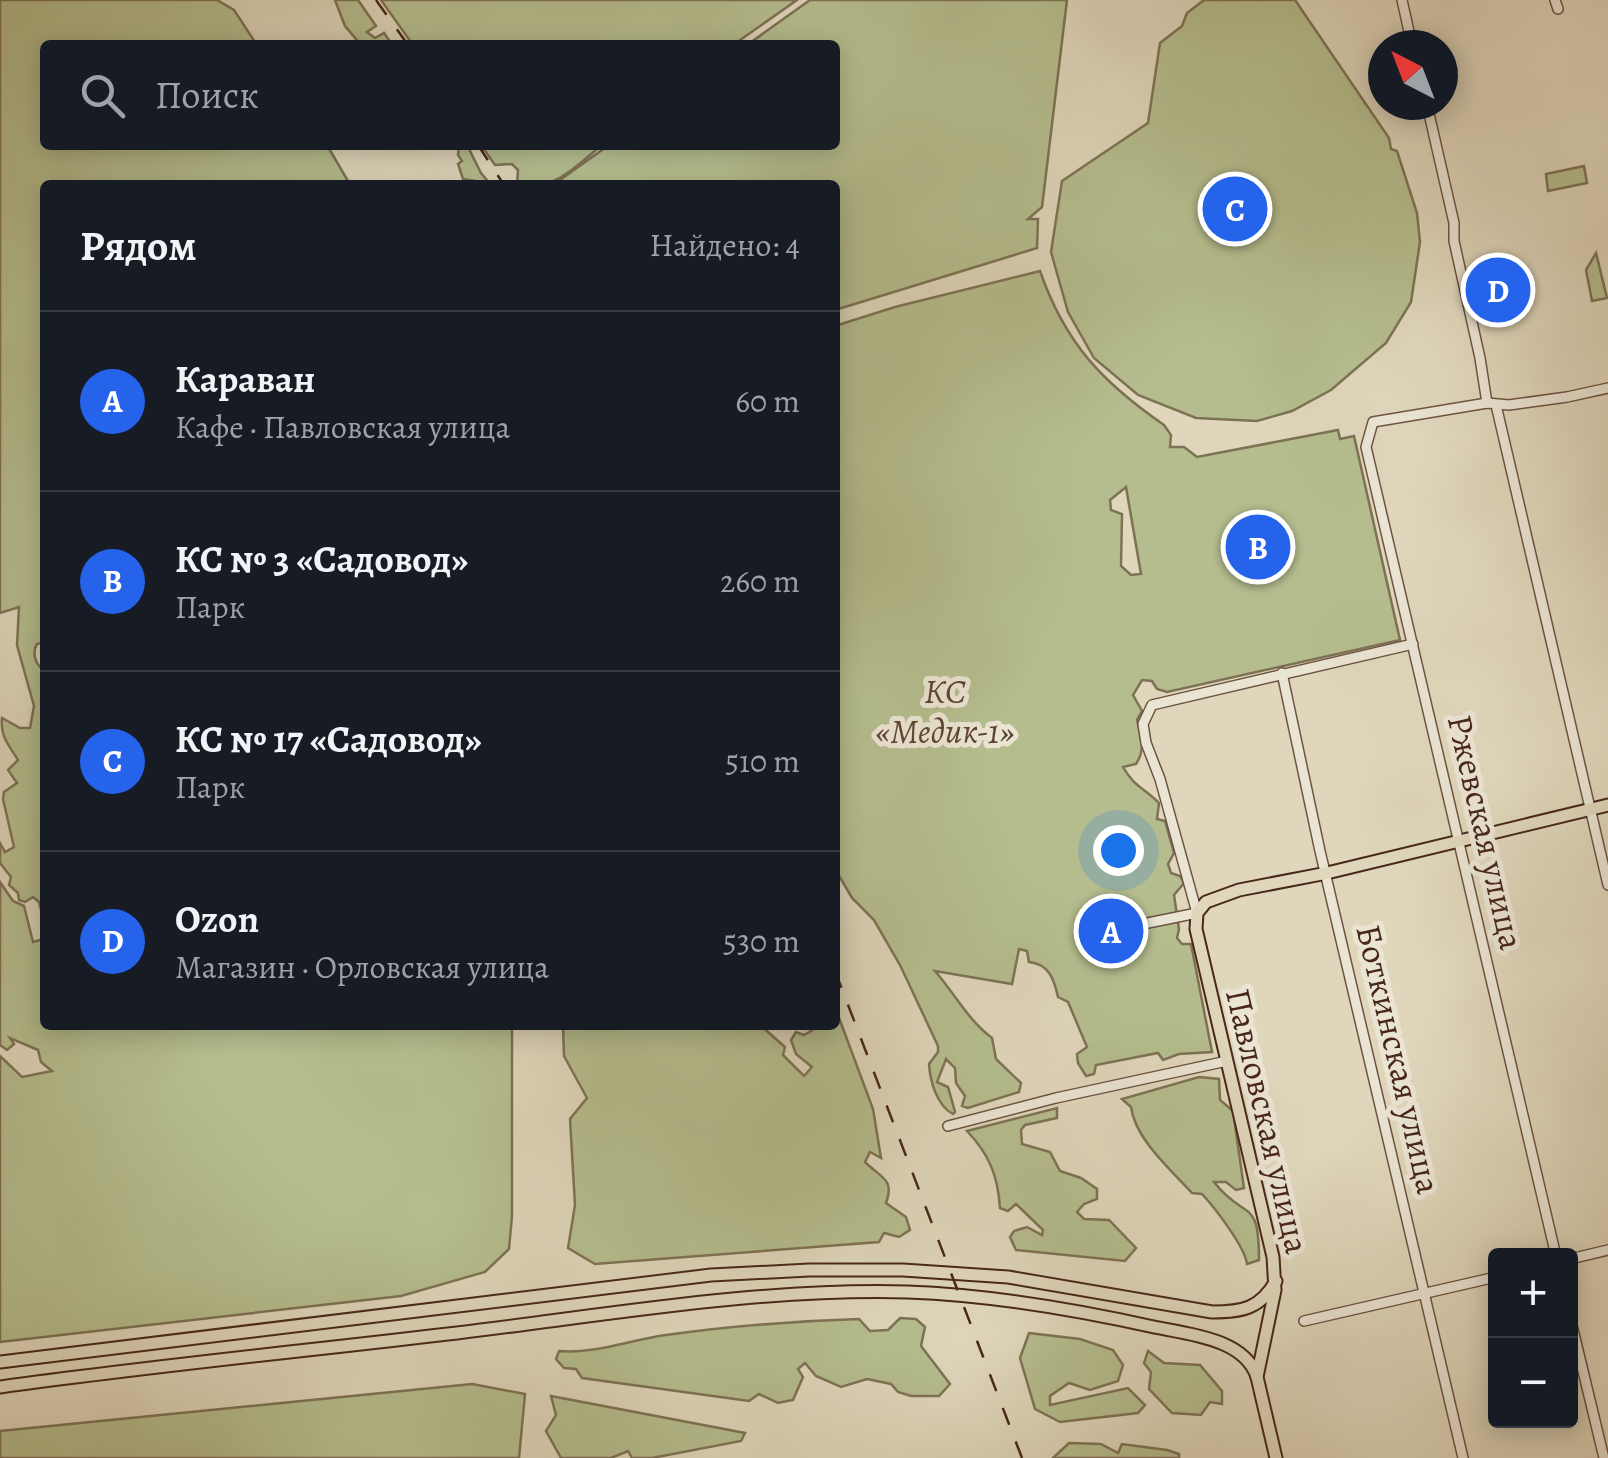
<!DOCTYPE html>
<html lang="ru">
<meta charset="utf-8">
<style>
:root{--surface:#171b24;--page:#20242c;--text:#f1f3f6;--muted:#9ea1a6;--line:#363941;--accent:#2563eb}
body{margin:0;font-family:Alegreya,serif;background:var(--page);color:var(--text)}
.controls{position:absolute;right:30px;bottom:30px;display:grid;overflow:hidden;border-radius:10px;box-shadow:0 5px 25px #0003}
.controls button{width:90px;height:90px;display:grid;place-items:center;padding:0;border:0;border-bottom:2px solid var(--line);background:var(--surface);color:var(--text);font:50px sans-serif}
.compass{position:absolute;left:1368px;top:30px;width:90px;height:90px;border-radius:50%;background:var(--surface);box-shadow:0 5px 25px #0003;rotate:318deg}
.you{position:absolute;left:1118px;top:850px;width:35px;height:35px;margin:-25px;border:8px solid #fff;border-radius:50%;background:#1a73e8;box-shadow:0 0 0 15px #1a73e833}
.badge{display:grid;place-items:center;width:65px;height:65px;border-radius:50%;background:var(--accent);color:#fff;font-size:32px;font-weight:700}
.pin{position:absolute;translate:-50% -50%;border:5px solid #fff;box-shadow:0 2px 10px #0006}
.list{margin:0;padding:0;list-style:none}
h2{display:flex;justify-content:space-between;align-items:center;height:130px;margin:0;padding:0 40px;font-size:42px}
h2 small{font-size:32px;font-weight:400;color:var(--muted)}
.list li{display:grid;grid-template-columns:65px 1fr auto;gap:30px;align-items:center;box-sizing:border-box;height:180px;padding:0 40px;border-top:2px solid var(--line)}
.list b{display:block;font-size:38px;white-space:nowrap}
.list p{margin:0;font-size:32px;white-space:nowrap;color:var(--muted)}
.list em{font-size:32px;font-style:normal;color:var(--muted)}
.icon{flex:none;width:55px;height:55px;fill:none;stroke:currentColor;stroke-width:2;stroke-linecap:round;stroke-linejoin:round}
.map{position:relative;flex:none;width:1608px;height:1458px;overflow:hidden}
.search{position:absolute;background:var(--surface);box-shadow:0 5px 25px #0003;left:40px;top:40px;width:800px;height:110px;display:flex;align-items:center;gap:25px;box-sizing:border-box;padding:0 35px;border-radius:10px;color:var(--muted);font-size:38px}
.panel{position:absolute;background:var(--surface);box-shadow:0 5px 25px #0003;left:40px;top:180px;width:800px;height:850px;border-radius:10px}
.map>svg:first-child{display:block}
.green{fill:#b5bd8e;stroke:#7e7254;stroke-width:2.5;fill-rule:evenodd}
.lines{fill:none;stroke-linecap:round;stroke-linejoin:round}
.minor-casing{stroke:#6e5342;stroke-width:12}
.major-casing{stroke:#482719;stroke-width:15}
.minor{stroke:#eae4d3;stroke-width:9}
.major{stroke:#dfd6bb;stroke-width:11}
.rail{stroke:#482719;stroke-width:2.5;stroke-dasharray:18 18;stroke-linecap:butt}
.labels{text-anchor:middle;stroke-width:10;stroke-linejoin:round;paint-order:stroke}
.park-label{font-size:35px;font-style:italic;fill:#5e4530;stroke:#eae4d3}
.street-label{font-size:35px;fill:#482719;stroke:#eae4d3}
</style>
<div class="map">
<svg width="1608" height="1458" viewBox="0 0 1608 1458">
<rect width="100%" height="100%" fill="#dfd6bb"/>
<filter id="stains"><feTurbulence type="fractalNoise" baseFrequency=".002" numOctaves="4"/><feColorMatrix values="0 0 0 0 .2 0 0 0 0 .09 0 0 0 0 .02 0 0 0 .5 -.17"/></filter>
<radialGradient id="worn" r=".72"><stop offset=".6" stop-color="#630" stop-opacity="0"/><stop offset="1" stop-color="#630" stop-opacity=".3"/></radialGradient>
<g class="green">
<path d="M0 0H217L234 10 257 45H45V145H327L348 181 344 185H45V642L37 644C32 652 35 667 45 669V926L39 902 33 897 25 902 19 900 18 893 9 885 11 877 0 863V843L5 852 14 847 3 799 4 792 17 783 8 770 18 760C9 745 0 737 2 718L20 728H30L34 706 17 645 19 607 0 613Z"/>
<polygon points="335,0 358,0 376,26 367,32 375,38 384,33 391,43 398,45 361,45 345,26"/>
<polygon points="381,0 797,0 733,45 413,45"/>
<polygon points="810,0 1067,0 1042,207 1028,219 1038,219 1037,248 835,310 835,185 553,185 609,145 835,145 835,45 747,45"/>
<polygon points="1204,0 1295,0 1389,138 1391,149 1397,151 1417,213 1420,242 1411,302 1386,343 1331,390 1292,411 1257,421 1196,418 1138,395 1094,358 1068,312 1051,252 1062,181 1148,123 1160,43 1182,26 1187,13"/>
<polygon points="459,145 467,145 481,173 491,185 479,185 475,181 463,179 458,164 462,161 458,155"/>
<path d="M481 145H602C584 159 550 196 526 181L517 185 518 170 512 164 495 165Z"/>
<polygon points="1584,166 1587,183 1548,191 1546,174"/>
<polygon points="1596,253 1607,298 1592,301 1586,270"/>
<path d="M1040 271C1065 343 1102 382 1164 425L1171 435 1170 447H1184L1197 457 1338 430 1340 439 1354 436 1400 640 1167 692 1157 689 1152 681 1142 680 1133 695 1142 711 1137 720C1141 737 1146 749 1136 764L1123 767C1135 788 1145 788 1159 803L1157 819 1165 821 1174 853 1168 864 1171 873 1180 876 1184 883 1174 895 1179 929 1177 938 1182 944H1191L1212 1052 1179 1054 1163 1060 1158 1053 1096 1065 1094 1074 1086 1076 1078 1063 1077 1054 1087 1047 1068 1002 1058 997C1054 979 1049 964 1029 962L1027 951 1019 949 1012 984 935 971C955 994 968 1020 992 1038L996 1059 1021 1083 1019 1092 968 1108 962 1106 965 1096 956 1083 955 1068 946 1059 937 1082 948 1087 955 1112 953 1114C937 1106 930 1081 929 1064L938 1052V1046L900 965 874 920 852 898 835 869V326L895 307ZM1126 487 1141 574 1131 575 1121 566 1122 514 1111 510 1110 500Z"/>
<polygon points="0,882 13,901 24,906 33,942 40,940 45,944 45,1025 512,1025 512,1216 509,1249 485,1272 401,1296 0,1342 0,1056 22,1077 52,1071 41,1062 38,1050 10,1038 14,1044 7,1050 0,1045"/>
<path d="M835 1007 873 1109 881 1158 870 1152 865 1162C881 1178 895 1179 886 1203L906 1217 910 1230 899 1237 884 1233 879 1242 595 1264 568 1248 575 1205 570 1119 587 1098 564 1056 563 1025H760L785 1047 783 1055 804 1076 812 1067 796 1054 791 1040 796 1032 804 1035 821 1025H835Z"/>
<path d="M1199 1077 1219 1079 1220 1100 1233 1111 1244 1188 1236 1190 1226 1182H1214C1245 1222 1259 1195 1259 1260L1247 1264C1245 1247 1215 1208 1202 1194L1192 1193C1171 1170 1135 1139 1131 1107L1122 1099Z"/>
<path d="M1057 1108V1118L1025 1125 1021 1130 1022 1144 1050 1152 1060 1171 1081 1178 1097 1189V1199L1084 1204 1077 1212 1084 1219 1109 1220 1136 1248 1125 1261 1016 1250 1010 1237 1014 1231 1027 1227 1042 1235 1043 1230 1016 1204 1008 1211 1000 1208C998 1176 989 1154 967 1131Z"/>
<path d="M900 1318 916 1319 925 1327 921 1346 950 1384 939 1396H911L898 1392 891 1384 867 1379 841 1387 816 1376 805 1363 798 1369 803 1377 793 1400 778 1403 759 1394 749 1401 582 1378 576 1369 564 1368 556 1359 559 1351C594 1354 630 1340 666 1335 730 1326 794 1321 859 1319L870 1331 888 1330Z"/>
<polygon points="1029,1333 1080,1339 1113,1350 1123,1365 1118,1381 1090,1390 1069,1383 1050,1396 1050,1405 1128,1388 1145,1405 1138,1413 1060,1422 1035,1409 1020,1358"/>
<polygon points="1148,1351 1164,1363 1200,1365 1222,1391 1222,1404 1210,1402 1201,1415 1172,1413 1149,1389 1151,1372 1144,1363"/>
<polygon points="472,1384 525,1394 519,1458 0,1458 0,1431"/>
<polygon points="551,1396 745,1433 741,1441 652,1458 632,1458 628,1451 611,1458 561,1458 546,1431 556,1415"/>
<polygon points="1069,1443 1101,1444 1118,1453 1122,1444 1167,1450 1179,1454 1179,1458 1053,1458"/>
</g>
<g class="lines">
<g class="minor-casing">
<g id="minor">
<polyline points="1402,0 1412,45"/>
<polyline points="1555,0 1558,9"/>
<polyline points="1427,105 1454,223 1454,241 1480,358 1487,403"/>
<polyline points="1496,405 1608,885"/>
<polyline points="1282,673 1320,851 1463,1458"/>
<polyline points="1143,924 1197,913 1160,779 1146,743 1143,724 1152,705 1413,644"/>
<polyline points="948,1126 1056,1098 1227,1061"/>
<polyline points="1556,1256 1366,447 1373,422 1487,403 1509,405 1567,397 1608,388"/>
<polyline points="1570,1259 1608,1250"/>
<polyline points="1570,1317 1604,1458"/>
<polyline points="1304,1321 1496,1277"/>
</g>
</g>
<g class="major-casing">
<g id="major">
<path d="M0 1362 711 1275 809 1270H903L1008 1277 1212 1312C1242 1312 1260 1309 1276 1281"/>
<path d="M0 1387C152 1366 305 1351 457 1333 607 1315 757 1288 908 1292 992 1295 1073 1309 1154 1327 1189 1334 1245 1339 1257 1377"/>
<polyline points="1276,1458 1257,1377 1275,1290 1273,1257 1196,929 1197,913 1206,902 1239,890 1327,873 1608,805"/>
</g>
</g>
<use href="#minor" class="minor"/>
<use href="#major" class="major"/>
<g class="rail">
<polyline points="376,0 408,45"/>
<polyline points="478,145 504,185"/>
<polyline points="835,971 1022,1458"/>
</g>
</g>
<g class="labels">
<g class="park-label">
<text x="945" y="703">КС<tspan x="945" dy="40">«Медик-1»</tspan></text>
</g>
<g class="street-label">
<text transform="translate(1486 832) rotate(77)" y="12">Ржевская улица</text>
<text transform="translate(1399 1059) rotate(77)" y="12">Боткинская улица</text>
<text transform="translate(1268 1121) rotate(77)" y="12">Павловская улица</text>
</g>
</g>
<rect width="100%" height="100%" filter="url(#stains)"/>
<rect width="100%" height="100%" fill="url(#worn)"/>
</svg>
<div class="controls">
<button>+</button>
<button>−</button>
</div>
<svg class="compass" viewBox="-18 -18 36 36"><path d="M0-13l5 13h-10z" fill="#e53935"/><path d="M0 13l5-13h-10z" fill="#9ea1a6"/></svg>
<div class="you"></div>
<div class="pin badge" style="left:1111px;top:931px">A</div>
<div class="pin badge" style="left:1258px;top:547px">B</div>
<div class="pin badge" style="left:1235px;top:209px">C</div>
<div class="pin badge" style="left:1498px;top:290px">D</div>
<div class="search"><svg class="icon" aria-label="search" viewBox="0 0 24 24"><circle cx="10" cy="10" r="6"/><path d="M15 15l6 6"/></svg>Поиск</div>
<section class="panel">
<h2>Рядом<small>Найдено: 4</small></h2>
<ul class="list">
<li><span class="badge">A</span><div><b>Караван</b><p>Кафе · Павловская улица</p></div><em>60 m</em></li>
<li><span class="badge">B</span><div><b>КС № 3 «Садовод»</b><p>Парк</p></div><em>260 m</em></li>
<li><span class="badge">C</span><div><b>КС № 17 «Садовод»</b><p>Парк</p></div><em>510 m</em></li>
<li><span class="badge">D</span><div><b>Ozon</b><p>Магазин · Орловская улица</p></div><em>530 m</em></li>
</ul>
</section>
</div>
